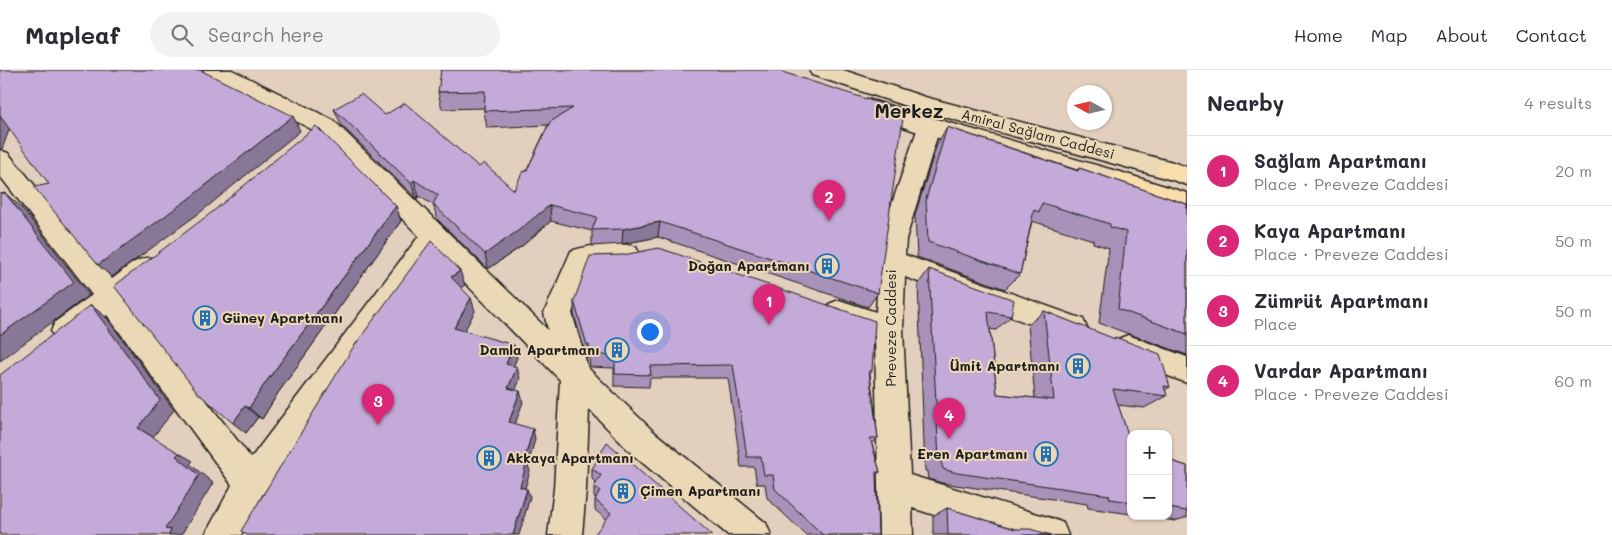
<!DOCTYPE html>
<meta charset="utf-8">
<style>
:root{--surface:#fff;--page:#f2f2f3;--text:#2b2b33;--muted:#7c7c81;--line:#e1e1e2;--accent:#db2777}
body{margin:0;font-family:Mali,sans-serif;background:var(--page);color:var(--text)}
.controls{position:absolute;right:15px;bottom:15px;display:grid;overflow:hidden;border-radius:10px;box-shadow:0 1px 4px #0004}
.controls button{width:45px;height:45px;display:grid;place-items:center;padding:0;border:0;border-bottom:1px solid var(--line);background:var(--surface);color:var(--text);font:25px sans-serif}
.compass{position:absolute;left:1067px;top:15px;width:45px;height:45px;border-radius:50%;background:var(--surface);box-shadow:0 1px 4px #0004;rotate:278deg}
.you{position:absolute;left:649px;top:261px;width:18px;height:18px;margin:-12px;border:4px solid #fff;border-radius:50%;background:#1a73e8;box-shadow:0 0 0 8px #1a73e833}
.badge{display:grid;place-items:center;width:32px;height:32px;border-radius:50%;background:var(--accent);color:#fff;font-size:16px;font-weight:700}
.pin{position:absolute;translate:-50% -41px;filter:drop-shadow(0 1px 2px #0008)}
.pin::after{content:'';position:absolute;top:26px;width:18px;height:15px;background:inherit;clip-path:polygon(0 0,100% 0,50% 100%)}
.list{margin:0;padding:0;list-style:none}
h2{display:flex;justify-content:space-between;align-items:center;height:65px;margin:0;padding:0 20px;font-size:21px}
h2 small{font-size:16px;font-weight:400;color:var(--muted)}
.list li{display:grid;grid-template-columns:32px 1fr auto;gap:15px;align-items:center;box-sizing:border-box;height:70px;padding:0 20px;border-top:1px solid var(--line)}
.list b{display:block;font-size:19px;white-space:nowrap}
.list p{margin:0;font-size:16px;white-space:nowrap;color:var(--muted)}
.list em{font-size:16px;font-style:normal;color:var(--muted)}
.icon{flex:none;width:28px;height:28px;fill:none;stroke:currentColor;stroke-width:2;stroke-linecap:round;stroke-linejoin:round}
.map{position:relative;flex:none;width:1187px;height:465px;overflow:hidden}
header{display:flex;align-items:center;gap:30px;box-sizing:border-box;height:70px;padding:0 25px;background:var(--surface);border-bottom:1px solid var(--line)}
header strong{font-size:24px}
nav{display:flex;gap:28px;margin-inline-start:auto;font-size:18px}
.search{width:350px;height:45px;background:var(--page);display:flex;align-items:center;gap:12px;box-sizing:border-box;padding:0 18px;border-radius:28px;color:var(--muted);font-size:19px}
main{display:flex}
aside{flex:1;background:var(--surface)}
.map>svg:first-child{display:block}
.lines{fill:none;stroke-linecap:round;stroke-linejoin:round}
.street-casing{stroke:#1c1c1c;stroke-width:3}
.secondary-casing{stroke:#1c1c1c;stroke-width:3}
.highway-casing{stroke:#1c1c1c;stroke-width:3}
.street{fill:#ebd8b6;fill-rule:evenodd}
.secondary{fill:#ebd8b6;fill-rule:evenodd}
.highway{fill:#f9deab;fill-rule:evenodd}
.wall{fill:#a992ba;stroke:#1c1c1c}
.shaded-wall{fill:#897797;stroke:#1c1c1c}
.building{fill:#c4aad8;stroke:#1c1c1c}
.labels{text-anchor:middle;stroke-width:4;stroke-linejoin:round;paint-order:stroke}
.street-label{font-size:14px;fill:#1c1c1c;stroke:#ebd8b6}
.poi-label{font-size:14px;font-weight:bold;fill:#1c1c1c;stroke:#ebd8b6;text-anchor:end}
.district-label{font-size:19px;font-weight:bold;fill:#1c1c1c;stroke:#ebd8b6}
</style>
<header>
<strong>Mapleaf</strong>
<div class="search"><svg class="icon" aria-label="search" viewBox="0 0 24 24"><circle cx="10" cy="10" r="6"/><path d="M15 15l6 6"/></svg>Search here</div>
<nav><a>Home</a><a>Map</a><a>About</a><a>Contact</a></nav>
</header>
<main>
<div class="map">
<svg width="1187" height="465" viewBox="0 0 1187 465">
<rect width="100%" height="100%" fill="#e3cfbd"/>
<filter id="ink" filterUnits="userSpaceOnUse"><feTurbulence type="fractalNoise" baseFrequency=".02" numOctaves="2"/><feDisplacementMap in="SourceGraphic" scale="10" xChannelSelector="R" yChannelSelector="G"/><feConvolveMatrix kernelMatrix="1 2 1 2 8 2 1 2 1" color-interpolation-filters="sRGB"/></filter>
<g filter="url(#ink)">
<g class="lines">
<g class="street-casing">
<g id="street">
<path d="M203 0H232L333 50 548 260 544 243 571 181C589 175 618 171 636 177L640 185 636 193 627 196 589 199 572 243 588 298 653 361 766 453 771 465H728L631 383 589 339 586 419 582 465H548L554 419 560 310 436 183 262 425 241 465H205L232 415 107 245C92 257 75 277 55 270L51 261 55 252 92 225 0 106V80L8 83 112 209C126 199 139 183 157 189L161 197 157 205 127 229 251 388 419 166 317 62 206 5Z"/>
<polygon points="929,49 937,51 940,57 906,169 905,185 1083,249 1087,258 1083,267 1073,270 905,207 903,259 910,405 1051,448 1063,453 1068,465 998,465 912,438 913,465 879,465 875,266 829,250 825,242 829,234 839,230 876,242 880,169 918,57 921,51"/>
<polygon points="1128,265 1187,287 1187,313 1118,287 1114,278 1118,269"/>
</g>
</g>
<g class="secondary-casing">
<g id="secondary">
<polygon points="809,0 843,0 925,27 1169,91 1177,94 1181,100 1177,106 1169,109 912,38 812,5"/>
<polygon points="867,29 1120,102 1129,105 1132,111 1129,117 1120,120 921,63 859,42 856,37 859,32"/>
</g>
</g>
<g class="highway-casing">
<g id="highway">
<polygon points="1169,91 1187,97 1187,115 1161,106 1157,100 1161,94"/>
<polygon points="1120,102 1187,123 1187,143 1111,117 1108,111 1111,105"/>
</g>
</g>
<use href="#street" class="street"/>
<use href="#secondary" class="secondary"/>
<use href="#highway" class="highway"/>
</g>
<g class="wall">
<polygon points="776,0 878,223 868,237 658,167 622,174 592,176 592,161 551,151 522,176 488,199 438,150 433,135 419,126 417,129 342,56 334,39 385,45 479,97 514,120 526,102 548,55 487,58 484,41 484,38 442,39 438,22"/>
<polygon points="947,57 1077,100 1079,98 1187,134 1187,285 1099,253 1109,178 1093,173 1093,170 1032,151 1020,204 1005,219 917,187 915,145 937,74"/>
<polygon points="396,136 401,151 278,323 262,349 258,347 246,363 198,323"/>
<polygon points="929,199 1011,246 996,260 990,259 997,324 1035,328 1028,255 1044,241 1113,269 1115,267 1170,317 1165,320 1167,326 1144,338 1118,335 1131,374 1131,444 1088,438 1087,434 942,413 928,409 927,401 925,401 918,214"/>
<polygon points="574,231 872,301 870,304 878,368 872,374 880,402 876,405 878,465 806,465 767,428 765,414 757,414 754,397 741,397 728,308 650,308 649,317 614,316 614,298 590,297 589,288 587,288 574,245"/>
<polygon points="1168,390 1187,396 1187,447 1175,451 1143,446 1168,446"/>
<polygon points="592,399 712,465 606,449 595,440 595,430 596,428 594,427 594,417 596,413 592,409"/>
<polygon points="947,438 1015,459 1051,465 933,465 933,446"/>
</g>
<g class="shaded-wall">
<polygon points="0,45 11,55 2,79 0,79"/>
<polygon points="293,46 300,61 202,141 112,207 98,195"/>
<polygon points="414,110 419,126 417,129 411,113"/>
<polygon points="5,123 21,137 89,225 0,291 0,265"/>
<polygon points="550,135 551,151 522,176 488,199 485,184"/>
<polygon points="396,136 401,151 278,323 262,349 249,338 266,312"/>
<polygon points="660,152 658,167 622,174 623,159"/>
<polygon points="460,201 465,215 456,221 451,207"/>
<polygon points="471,228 475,241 459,271 454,258"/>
<polygon points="91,235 107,248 174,340 153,367 138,358"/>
<polygon points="514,275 517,288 509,307 506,294"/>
<polygon points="517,297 520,309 512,329 508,318"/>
<polygon points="520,321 523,332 512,363 509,352"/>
<polygon points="245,336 258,347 246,363 233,353"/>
<polygon points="533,359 535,369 528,395 530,401 523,425 520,417 524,391"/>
<polygon points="179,383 193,391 190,394 213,413 181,465 182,465 169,465 165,459 176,386"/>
<polygon points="527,419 530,427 519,465 513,465"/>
</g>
<g class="building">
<polygon points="0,0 200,0 293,46 191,127 98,195 34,117 49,114 0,46"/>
<polygon points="441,0 776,0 904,41 878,223 660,152 623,159 592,160 597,147 550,135 519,160 485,184 433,134 438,125 414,110 411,113 334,39 361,24 385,45 405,33 479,97 484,93 514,120 523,101 526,102 550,52 573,38 484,41 485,21 438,22"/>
<polygon points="316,56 396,136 266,312 249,338 245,336 233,353 198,323 114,216 211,143"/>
<polygon points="947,57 1078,101 1079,98 1187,134 1187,264 1118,239 1126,162 1110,157 1110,154 1042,133 1039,142 1034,140 1020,204 928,172 926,129"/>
<polygon points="5,123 74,212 0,265 0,124"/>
<polygon points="431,171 460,201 451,207 471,228 454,258 514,275 506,294 517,297 508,318 520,321 509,352 533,359 524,391 527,391 520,417 527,419 513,465 247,465 241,461 352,279"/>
<polygon points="659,178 875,251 872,301 869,301 878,368 870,368 880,402 876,402 878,465 823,465 775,419 773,405 764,405 761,387 747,387 733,295 650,296 651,305 615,304 615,286 590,284 589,275 587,275 574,231 590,186 623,185"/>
<polygon points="929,199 1014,230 1011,246 988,242 997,324 1054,330 1044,241 1115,269 1115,267 1160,284 1170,317 1164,316 1167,326 1113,319 1131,374 1131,432 1110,429 1109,425 957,403 943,399 941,391 939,390"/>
<polygon points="91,235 160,330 138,358 179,383 176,386 199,405 165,459 171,460 169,465 0,465 0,305"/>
<polygon points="607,372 712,465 594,465 611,443 595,430 600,420 594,417 601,405 592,399"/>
<polygon points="1168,390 1187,396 1187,441 1168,438"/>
<polygon points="947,438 1015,459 1030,459 1051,465 948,465"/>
</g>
</g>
<defs>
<g id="building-ring" transform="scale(1.25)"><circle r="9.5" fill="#ebd8b6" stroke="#1f6fb2" stroke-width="1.5"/><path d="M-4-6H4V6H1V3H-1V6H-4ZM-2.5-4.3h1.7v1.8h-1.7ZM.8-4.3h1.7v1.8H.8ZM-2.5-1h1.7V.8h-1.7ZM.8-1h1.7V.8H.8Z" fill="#1f6fb2"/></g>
</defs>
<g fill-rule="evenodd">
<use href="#building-ring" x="827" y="196"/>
<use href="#building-ring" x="205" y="248"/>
<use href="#building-ring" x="617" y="280"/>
<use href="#building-ring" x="1078" y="296"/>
<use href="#building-ring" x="1046" y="384"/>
<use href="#building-ring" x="489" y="388"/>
<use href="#building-ring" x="623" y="421"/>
</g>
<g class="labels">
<g class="street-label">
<text transform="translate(1038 64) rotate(15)" y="5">Amiral Sağlam Caddesi</text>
<text transform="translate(891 258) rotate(-90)" y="5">Preveze Caddesi</text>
</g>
<g class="poi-label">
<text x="810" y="201">Doğan Apartmanı</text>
<text x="222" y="253" text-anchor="start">Güney Apartmanı</text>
<text x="600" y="285">Damla Apartmanı</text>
<text x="1060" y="301">Ümit Apartmanı</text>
<text x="1028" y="389">Eren Apartmanı</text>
<text x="506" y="393" text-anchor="start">Akkaya Apartmanı</text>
<text x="640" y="426" text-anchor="start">Çimen Apartmanı</text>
</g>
<g class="district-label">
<text x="909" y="48">Merkez</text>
</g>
</g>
</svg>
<div class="controls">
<button>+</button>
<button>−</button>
</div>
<svg class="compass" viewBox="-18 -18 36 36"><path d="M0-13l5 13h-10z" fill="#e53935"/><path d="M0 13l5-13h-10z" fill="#7c7c81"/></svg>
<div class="you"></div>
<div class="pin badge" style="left:769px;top:255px">1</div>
<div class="pin badge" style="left:829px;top:151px">2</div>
<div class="pin badge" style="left:378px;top:355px">3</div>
<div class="pin badge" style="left:949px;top:369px">4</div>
</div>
<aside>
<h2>Nearby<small>4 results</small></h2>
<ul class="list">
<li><span class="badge">1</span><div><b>Sağlam Apartmanı</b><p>Place · Preveze Caddesi</p></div><em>20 m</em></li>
<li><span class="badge">2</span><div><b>Kaya Apartmanı</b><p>Place · Preveze Caddesi</p></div><em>50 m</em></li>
<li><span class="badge">3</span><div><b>Zümrüt Apartmanı</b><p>Place</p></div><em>50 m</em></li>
<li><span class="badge">4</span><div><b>Vardar Apartmanı</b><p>Place · Preveze Caddesi</p></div><em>60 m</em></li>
</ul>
</aside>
</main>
